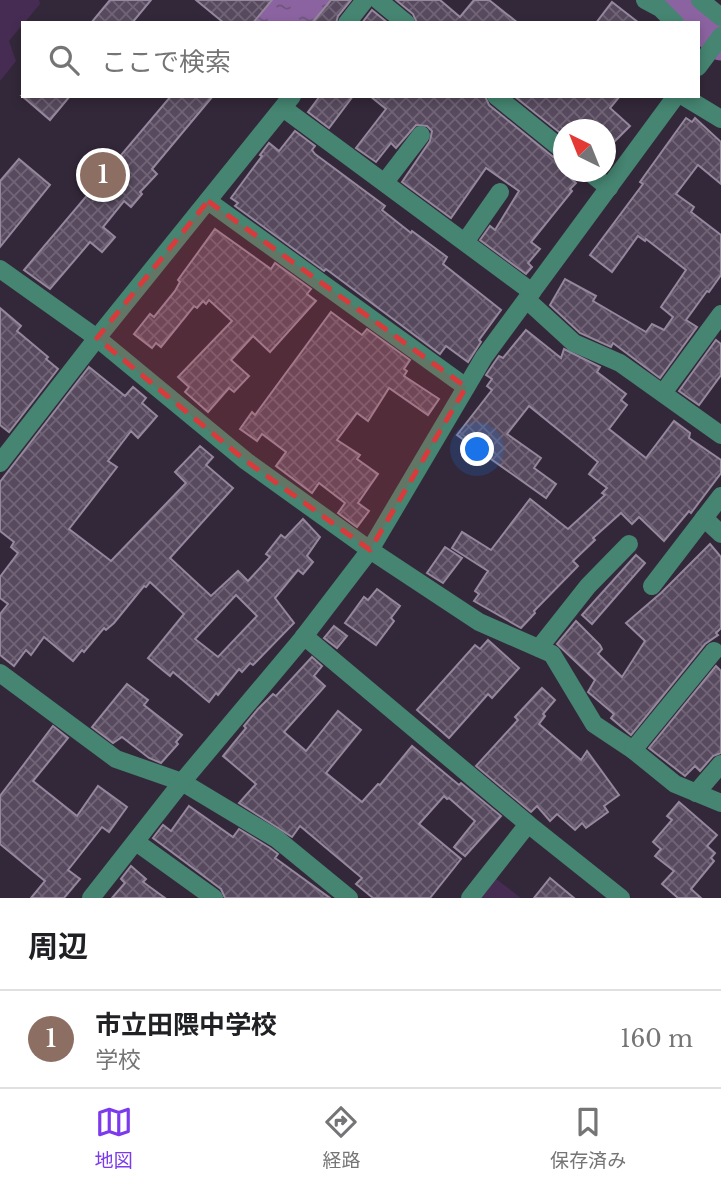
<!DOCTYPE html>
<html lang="ja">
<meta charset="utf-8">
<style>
:root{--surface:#fff;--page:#f6f6f6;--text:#202124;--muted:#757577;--line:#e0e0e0;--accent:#7c3aed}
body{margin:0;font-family:"Libre Baskerville","Noto Sans JP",serif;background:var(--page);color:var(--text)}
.compass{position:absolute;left:553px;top:119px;width:63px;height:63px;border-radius:50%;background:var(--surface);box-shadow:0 4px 10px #0003;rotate:317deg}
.you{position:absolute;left:478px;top:450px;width:24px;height:24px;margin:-18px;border:5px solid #fff;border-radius:50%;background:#1a73e8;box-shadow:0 0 0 10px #1a73e833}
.badge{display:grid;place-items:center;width:46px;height:46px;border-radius:50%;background:var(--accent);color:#fff;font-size:23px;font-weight:700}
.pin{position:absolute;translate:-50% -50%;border:4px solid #fff;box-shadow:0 2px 7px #0006}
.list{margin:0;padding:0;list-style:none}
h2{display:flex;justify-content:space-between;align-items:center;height:91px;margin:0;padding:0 28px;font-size:30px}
h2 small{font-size:23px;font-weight:400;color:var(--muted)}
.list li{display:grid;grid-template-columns:46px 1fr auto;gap:21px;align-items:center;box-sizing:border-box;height:98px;padding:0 28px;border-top:2px solid var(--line)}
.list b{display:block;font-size:26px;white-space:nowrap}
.list p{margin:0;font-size:23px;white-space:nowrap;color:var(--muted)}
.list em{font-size:23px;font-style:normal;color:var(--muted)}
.icon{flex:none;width:38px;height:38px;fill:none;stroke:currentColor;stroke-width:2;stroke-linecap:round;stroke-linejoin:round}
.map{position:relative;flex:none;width:721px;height:898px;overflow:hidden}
.search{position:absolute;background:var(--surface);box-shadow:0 4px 10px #0003;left:21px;right:21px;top:21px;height:77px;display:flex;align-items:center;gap:18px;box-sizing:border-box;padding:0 24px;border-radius:0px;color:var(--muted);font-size:26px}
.sheet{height:189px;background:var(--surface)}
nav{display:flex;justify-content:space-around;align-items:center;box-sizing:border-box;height:98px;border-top:2px solid var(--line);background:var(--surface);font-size:19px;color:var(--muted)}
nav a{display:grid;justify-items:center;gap:4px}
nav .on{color:var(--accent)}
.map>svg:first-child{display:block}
.garden{fill:#462c53}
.water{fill:url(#water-ripples)}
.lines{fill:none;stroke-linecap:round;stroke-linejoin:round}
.river{stroke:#8c63a1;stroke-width:35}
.building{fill:url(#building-cross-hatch);stroke:#95879d;stroke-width:2;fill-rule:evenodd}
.minor{stroke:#458571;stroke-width:18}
.marked{fill:#d93b3c;fill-opacity:0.2;stroke:#d93b3c;stroke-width:5;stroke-dasharray:14 9;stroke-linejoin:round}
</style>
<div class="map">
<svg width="721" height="898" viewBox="0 0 721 898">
<defs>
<pattern id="water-ripples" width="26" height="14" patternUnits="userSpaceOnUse" patternTransform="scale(1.75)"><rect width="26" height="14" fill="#8c63a1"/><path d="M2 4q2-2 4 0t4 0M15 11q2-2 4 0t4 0" fill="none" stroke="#6d567a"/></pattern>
<pattern id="building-cross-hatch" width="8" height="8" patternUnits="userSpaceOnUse" patternTransform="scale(1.75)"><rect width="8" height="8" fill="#574a5e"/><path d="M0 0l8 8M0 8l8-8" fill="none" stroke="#706476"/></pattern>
</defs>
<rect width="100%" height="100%" fill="#332839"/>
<g class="garden">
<polygon points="0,0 39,0 40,4 9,41 16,61 0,81"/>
<polygon points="495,878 521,898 479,898"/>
</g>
<polygon class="water" points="272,0 331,0 312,23 254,23"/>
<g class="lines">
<polyline class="river" points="681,0 721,43"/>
</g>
<g class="building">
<polygon points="110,0 151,0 132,23 91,23"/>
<polygon points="196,0 272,0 253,23 224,23"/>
<polygon points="331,0 351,0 338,16 336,23 312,23"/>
<polygon points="396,0 440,0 460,17 474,0 489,0 518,23 417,23 413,14"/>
<polygon points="612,2 639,23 596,23"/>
<polygon points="372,10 388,23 362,23"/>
<polygon points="22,96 70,96 50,120"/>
<polygon points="171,96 213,96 152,169 157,174 140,192 142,194 131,207 124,201 103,227 115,237 102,252 90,242 50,289 24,270"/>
<polygon points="320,96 353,96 329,128 308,112"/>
<polygon points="370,96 485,96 489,105 557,160 564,162 564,172 576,183 570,189 572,191 531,242 540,249 528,263 532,267 526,274 480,240 490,226 495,230 519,191 486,168 451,218 402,182 430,141 432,131 427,126 416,125 396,148 391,143 376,162 356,148 386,109"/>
<polygon points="514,96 620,96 610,108 630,126 606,150 606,130 564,130 564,136"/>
<polygon points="686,118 692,122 695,118 721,142 721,184 698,165 676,194 694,207 691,212 721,235 721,275 709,292 707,291 686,320 697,327 660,378 613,343 611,347 580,333 550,305 565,279 596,296 593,301 646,332 652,324 664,330 673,317 661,307 686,270 646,239 645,241 638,236 612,272 590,255 643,184 640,182"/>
<polygon points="295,131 315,146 312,150 315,154 385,206 382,210 411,233 412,231 447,257 443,264 501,310 479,340 481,342 468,362 446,346 440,354 326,269 324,271 235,206 238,203 231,198 262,156 260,155 269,143 279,151"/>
<polygon points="19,159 50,185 0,247 0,181"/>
<polygon points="215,229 271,269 275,263 311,289 307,294 316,301 270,352 253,336 231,360 249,376 234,392 229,388 208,412 185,392 189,387 178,377 232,321 209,300 206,304 203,301 197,308 194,306 161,347 156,343 152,348 134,334 150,314 154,317 175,291 180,282 178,280"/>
<polygon points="0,308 21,326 17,331 48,357 46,359 58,369 9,432 0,425"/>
<polygon points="331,312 362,335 367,329 410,360 404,369 407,371 404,376 439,399 428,415 389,388 368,421 357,413 337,440 360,455 357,459 378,474 358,503 369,511 357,527 338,513 345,503 319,483 312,493 276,466 286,452 262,434 257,441 240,429 252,412 255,415"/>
<polygon points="526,330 561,358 564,349 600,367 597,372 626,394 621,400 627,405 609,429 646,458 674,421 690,433 689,438 721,460 721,473 691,513 689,511 664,541 639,517 632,524 621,513 593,538 595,540 573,561 578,566 534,611 535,613 521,628 474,601 479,594 475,591 488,571 452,548 462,532 491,550 530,499 568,529 605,495 602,493 607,488 589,474 598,462 529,406 507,434 541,458 534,468 556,484 546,498 457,435 492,390 487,386 492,379 486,375 494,363 499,356 503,358"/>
<polygon points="716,340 721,344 721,375 699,405 679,391"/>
<path d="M89 367 125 396 133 387 146 398 142 403 157 416 138 438 131 431 108 461 117 467 69 529 111 561 186 483 175 472 200 446 213 457 206 465 233 488 170 558 211 596 238 571 248 581 270 557 266 554 281 535 285 538 303 519 320 537 307 556 313 562 303 574 298 570 275 598 294 623 253 665 250 663 242 672 239 669 218 695 216 693 209 702 173 672 170 676 148 658 184 614 150 582 146 587 144 586 114 623 106 630 104 628 84 652 82 650 73 661 44 637 31 655 26 650 14 666 0 655V614L8 604 0 598V577L18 553 11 547 14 542 0 531V482ZM236 595 257 616 218 657 195 639Z"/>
<polygon points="710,544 721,557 721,628 716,633 718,635 705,644 631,735 611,718 614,714 588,692 595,680 557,644 576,621 600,645 602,649 598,654 622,677 645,641 626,623 661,593"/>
<polygon points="445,547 462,558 443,583 427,573"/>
<polygon points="636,555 645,563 592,624 582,615"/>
<polygon points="377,589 400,606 391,618 394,621 376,645 345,623 364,597 368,600"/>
<polygon points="334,626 347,636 337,648 324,638"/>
<polygon points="488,640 519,668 492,698 488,694 449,738 417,710 475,645 480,649"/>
<polygon points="312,657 322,666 314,676 325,686 284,732 306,751 338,711 361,730 326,773 362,802 378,784 380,785 412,746 459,785 461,783 501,816 465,856 454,847 475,821 449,798 447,799 444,796 419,824 461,859 430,898 373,898 356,884 362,878 300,826 292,837 239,803 256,784 223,756 246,728 244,726 258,709 273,694 276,696"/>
<polygon points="716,666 721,671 721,753 713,756 700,771 695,766 685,776 649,748"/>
<polygon points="127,684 148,700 144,705 182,735 176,742 178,744 161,763 149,758 122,737 113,743 92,727"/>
<polygon points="542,688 555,700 543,714 545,716 539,724 581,760 587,751 619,795 604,806 608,812 586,828 582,823 575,830 557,814 550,821 537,806 531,812 476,766 518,720 515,717"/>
<polygon points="53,726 68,738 33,781 77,816 98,786 127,807 109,832 102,827 68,870 80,879 64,898 31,898 45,881 0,844 0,796"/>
<polygon points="679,802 717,835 707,846 715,853 711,858 714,861 691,889 701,898 678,898 662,884 674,871 655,856 661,849 653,842 672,820 667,816"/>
<polygon points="189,806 233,837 239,829 270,848 278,854 275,858 330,898 225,898 221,889 153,838 163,825 171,831"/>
<polygon points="131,866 146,879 143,882 165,898 112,898 125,883 121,879"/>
<polygon points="550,878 574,898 534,898"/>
</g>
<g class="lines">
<g class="minor">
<polyline points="378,0 406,23"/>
<polyline points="645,0 660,8 675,23"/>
<polyline points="700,0 721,17"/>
<polyline points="347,23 365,0"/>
<polyline points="698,67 721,36"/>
<polyline points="496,96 564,151"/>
<polyline points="683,96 721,119"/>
<polyline points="283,108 532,292"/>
<polyline points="589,172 609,188"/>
<polyline points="385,182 421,135"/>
<polyline points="208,201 466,387"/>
<polyline points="465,242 500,192"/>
<polyline points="0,269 97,338 246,461 370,550 479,622 552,654 594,724 633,750 675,784 721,803"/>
<polyline points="527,300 574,343 620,363 721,435"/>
<polyline points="663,393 721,314"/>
<polyline points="0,463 97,338 292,96"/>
<polyline points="704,518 721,534"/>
<polyline points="652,586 721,496"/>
<polyline points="304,636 528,824 621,898"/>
<polyline points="539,648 588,586 629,544"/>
<polyline points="0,673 116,759 182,782 277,839 349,898"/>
<polyline points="633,750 714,651"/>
<polyline points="696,793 721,764"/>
<polyline points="136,842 214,898"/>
<polyline points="91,898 182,782 302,639 370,550 484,357 676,96"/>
<polyline points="470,898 528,824"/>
</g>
</g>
<path class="marked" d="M208 201 466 387 370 550 246 461 97 338Z"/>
</svg>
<svg class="compass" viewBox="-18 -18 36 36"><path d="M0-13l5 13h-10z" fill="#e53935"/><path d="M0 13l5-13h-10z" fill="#757577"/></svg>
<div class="you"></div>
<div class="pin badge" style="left:103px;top:175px;background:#8d6e63">1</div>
<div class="search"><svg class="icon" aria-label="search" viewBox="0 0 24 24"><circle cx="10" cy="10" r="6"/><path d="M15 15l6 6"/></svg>ここで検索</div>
</div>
<section class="sheet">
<h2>周辺<small></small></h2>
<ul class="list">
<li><span class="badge" style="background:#8d6e63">1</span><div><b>市立田隈中学校</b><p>学校</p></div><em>160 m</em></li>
</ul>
</section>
<nav>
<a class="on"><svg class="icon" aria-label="map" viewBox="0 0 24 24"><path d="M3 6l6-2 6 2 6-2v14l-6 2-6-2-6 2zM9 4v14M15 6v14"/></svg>地図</a>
<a><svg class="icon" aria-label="directions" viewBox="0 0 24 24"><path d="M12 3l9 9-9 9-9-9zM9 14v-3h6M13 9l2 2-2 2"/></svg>経路</a>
<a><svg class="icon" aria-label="saved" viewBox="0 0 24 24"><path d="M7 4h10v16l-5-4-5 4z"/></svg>保存済み</a>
</nav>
